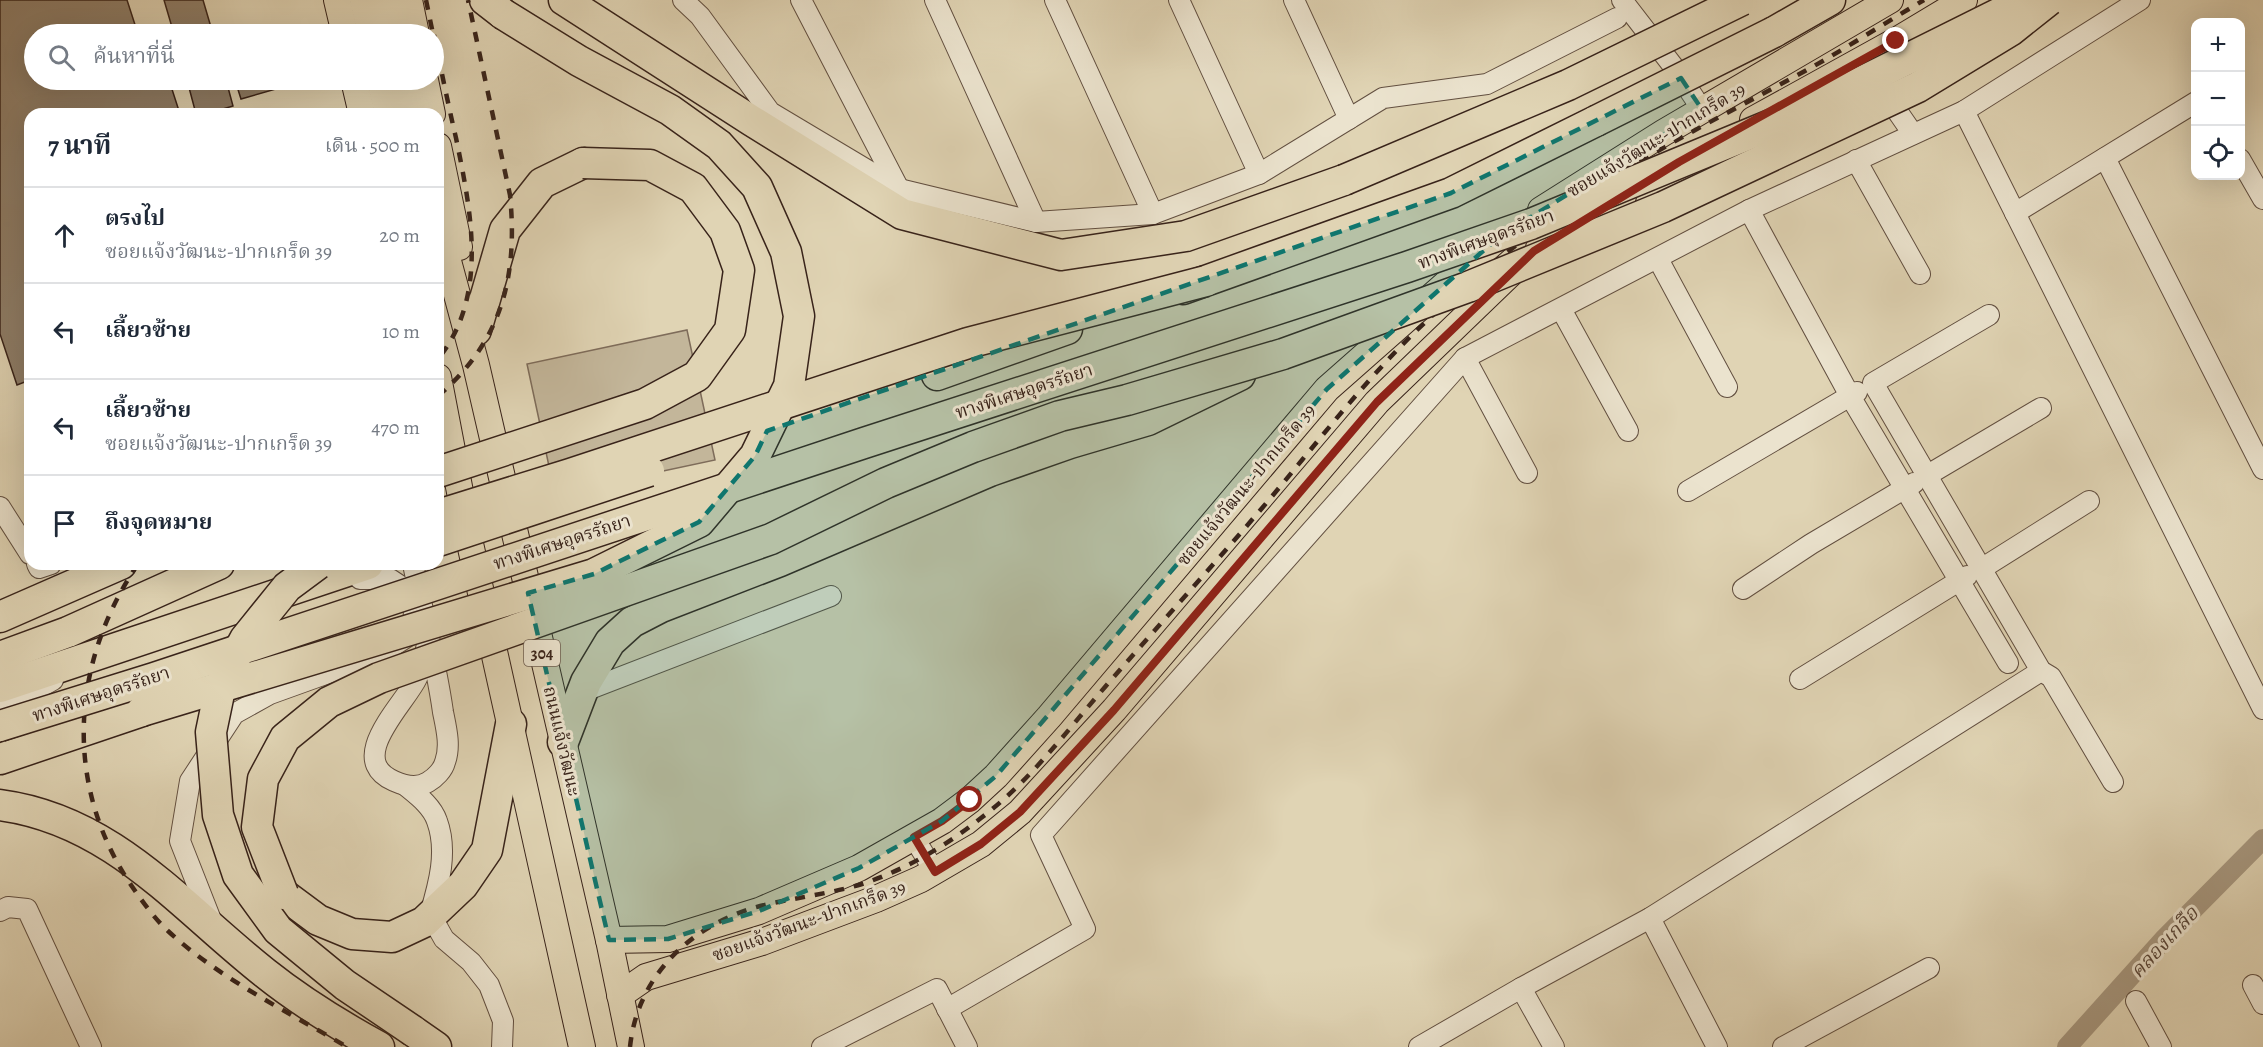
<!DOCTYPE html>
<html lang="th">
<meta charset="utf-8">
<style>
:root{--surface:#fff;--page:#f6f6f7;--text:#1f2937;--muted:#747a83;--line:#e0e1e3}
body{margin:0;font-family:Alegreya,"Noto Serif Thai",serif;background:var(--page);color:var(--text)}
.controls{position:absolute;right:18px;top:18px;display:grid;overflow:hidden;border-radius:12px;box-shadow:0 6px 24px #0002}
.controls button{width:54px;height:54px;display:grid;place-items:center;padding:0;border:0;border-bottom:2px solid var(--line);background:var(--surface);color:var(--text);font:30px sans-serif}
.stop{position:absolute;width:18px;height:18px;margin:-14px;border:4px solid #8f2418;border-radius:50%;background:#fff}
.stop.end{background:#8f2418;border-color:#fff;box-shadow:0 2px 6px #0008}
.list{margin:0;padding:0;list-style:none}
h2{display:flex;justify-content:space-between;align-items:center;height:78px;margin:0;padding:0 24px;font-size:26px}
h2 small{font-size:20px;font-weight:400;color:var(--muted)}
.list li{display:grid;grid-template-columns:39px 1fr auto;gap:18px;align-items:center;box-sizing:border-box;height:96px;padding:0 24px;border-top:2px solid var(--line)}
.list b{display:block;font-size:22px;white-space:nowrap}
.list p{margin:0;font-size:20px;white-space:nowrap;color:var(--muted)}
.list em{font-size:20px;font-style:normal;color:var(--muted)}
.icon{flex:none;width:33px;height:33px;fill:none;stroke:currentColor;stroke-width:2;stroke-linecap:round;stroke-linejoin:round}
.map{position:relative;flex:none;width:2263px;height:1047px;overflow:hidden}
.search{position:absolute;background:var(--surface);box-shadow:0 6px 24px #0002;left:24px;top:24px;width:420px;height:66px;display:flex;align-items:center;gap:15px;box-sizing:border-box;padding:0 21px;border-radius:33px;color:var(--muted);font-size:22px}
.panel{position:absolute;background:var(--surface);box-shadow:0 6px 24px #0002;left:24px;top:108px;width:420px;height:462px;border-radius:18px}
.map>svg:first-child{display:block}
.green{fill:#c3b69a;stroke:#7e6c5a;stroke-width:1.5}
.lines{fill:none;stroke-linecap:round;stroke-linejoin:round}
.canal{stroke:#a79880;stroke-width:20}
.building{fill:#8f7f6a;stroke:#38231a;stroke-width:1.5}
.minor-casing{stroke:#624f40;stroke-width:22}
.major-casing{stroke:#38231a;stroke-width:28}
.highway-casing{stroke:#38231a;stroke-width:33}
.minor{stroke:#ebe3ce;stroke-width:20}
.major{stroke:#e0d4b4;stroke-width:26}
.highway{stroke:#e0d4b4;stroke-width:30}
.rail{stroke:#38231a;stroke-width:4.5;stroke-dasharray:10 10;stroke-linecap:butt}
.highway-bridge-casing{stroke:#38231a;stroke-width:33;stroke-linecap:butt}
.highway-bridge{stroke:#e0d4b4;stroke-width:30}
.route{stroke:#8f2418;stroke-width:8}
.marked{fill:#0f766e;fill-opacity:0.2;stroke:#0f766e;stroke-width:4.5;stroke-dasharray:12 8;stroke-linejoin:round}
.labels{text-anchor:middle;stroke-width:6;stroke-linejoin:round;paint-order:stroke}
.shield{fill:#ebe3ce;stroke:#6e5d50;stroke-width:1.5}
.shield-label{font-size:16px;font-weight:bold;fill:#38231a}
.street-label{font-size:18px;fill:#38231a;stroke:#ebe3ce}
.water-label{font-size:20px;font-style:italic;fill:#594639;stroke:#ebe3ce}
</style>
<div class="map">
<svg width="2263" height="1047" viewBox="0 0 2263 1047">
<rect width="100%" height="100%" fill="#e0d4b4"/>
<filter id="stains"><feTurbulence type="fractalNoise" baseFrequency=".00333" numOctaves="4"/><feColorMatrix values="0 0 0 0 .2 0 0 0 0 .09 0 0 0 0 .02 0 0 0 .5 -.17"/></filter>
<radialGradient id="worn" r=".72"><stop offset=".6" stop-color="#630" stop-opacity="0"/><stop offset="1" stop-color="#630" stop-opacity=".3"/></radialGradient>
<polygon class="green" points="687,330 715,460 555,494 527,364"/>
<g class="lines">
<polyline class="canal" points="2067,1047 2165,938 2263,839"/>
</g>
<g class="building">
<polygon points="0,0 127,0 138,34 34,34 34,80 169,80 180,114 30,114 30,380 17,385 0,334"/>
<polygon points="164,0 203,0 213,34 174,34"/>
<polygon points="187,80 226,80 233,106 206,114 196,114"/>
<polygon points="235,80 307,80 241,99"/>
</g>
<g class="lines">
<g class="minor-casing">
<g id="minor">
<polyline points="683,0 700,16 770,112 899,189 1036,222 1153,214 1259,174 1383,98 1487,84 1617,18"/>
<polyline points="801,0 899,189"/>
<polyline points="935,0 1036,222"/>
<polyline points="1055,0 1153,214"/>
<polyline points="1179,0 1259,174"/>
<polyline points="1294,0 1349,119"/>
<polyline points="1622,0 1673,66 1703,111"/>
<polyline points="1884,92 1913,134"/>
<polyline points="1964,111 2263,709"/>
<polyline points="2105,158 2263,469"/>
<polyline points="2240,159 2263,199"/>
<polyline points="1856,160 1920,274"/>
<polyline points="1749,210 1850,396 2008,663"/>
<polyline points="2015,213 2196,102"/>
<polyline points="1658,259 1727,387"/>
<polyline points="1561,309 1628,431"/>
<polyline points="1989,315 1873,383 2041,671 2051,677 2113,782"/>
<polyline points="1465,358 1527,473"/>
<polyline points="1926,476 2041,408"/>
<polyline points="1688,491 1857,392"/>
<polyline points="0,507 30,554"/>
<polyline points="37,564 39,568 51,564"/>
<path d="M413 564C423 613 436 662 443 712 446 727 451 746 445 762 443 770 435 778 428 782 417 789 405 786 394 781 344 759 405 704 417 678 424 664 426 649 429 634"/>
<polyline points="1981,569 2089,501"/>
<polyline points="1743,589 1811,544 1914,483"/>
<polyline points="1800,679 1967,576"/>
<polyline points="582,692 831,596"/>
<polyline points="0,710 53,680"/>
<path d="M406 786C417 795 432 806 437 821 448 851 439 884 430 914L444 939 471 962 489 985 503 1021 502 1047"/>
<polyline points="914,838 935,872"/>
<polyline points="0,911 8,907 27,909 91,1047"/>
<polyline points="1650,918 1717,1047"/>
<polyline points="213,925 180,841 190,781 234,714 270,694 381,654 413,633 414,608 408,591 390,579 360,579"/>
<polyline points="2253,985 2263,1004"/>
<polyline points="1521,988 1554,1047"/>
<polyline points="2136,1001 2161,1047"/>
<polyline points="947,1009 1085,929 1041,835 1465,358 1749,210 1964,111 2140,0"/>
<polyline points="822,1047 937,989 967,1047"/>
<polyline points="1419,1047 1521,988 1650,918 2041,671"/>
<polyline points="1783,1047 1929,968"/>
</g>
</g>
<g class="major-casing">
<g id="major">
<polyline points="337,0 345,34"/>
<polyline points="363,0 371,34"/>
<polyline points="386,0 394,34"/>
<polyline points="409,0 416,34"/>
<polyline points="354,80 362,114"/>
<polyline points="380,80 388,114"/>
<polyline points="403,80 411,114"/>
<polyline points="425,80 432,114"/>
<polyline points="1753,120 1896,41 1964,0"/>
<polyline points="438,146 459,247"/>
<polyline points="1541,210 1663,133 1890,0"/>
<polyline points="438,224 476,365 609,940 631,1047"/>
<polyline points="1539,248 1623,196"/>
<polyline points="438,377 469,539 582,1047"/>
<polyline points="609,940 668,939 759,911 859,868 942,821 970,800 996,776 1049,717 1327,389 1498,238"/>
<polyline points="620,995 646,977 762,942 876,899 921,879 981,844 1020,812 1114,710 1377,402 1512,272"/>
</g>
</g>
<g class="highway-casing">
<g id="highway">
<polyline points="485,0 503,14"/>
<polyline points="564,0 752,121 902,214 1061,255 1186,236 1344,180"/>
<polyline points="1774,32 1830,0"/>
<polyline points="1183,289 1451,193 1596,121"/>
<polyline points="476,330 505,230 542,183 583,163"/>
<polyline points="937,375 1067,329"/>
<polyline points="0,617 121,564"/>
<polyline points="0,657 68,632 219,564"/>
<polyline points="0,687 368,564"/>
<polyline points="563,742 586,682 610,642 632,622 661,607 780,561 990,471 1070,443 1148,420 1240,375"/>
<polyline points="0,759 142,711"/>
<path d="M0 805C113 820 180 906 265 973 300 1001 339 1025 379 1047"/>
<polyline points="283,894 318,920 352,934 392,937 424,922 463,885 487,850 511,724"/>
<polyline points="413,1031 436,1047"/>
</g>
</g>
<use href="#minor" class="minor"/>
<use href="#major" class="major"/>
<use href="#highway" class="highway"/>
<g class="rail">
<polyline points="426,0 433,34"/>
<path d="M434 35C441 69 448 104 456 138 471 211 489 296 438 359"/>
<path d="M438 396C502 341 518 277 510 195L468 0"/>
<path d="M138 564C71 662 63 784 131 885 142 901 154 918 168 931 220 979 287 1011 347 1047"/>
<path d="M630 1047C637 978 688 928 753 908 789 898 826 895 862 884 905 870 946 846 981 818 1030 781 1065 733 1105 687 1157 627 1211 568 1263 507 1313 448 1360 386 1415 332 1489 260 1574 200 1663 148 1717 117 1774 89 1828 58 1860 39 1892 19 1924 0"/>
</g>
<g class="highway-bridge-casing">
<g id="highway-bridge">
<polyline points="1596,121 1774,32"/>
<polyline points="1344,180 1568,85 1742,0"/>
<polyline points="438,472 645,404 697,376 730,330 739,270 725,231 693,188 650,165 583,163"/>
<polyline points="438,515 570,474 968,343 1206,281"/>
<polyline points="438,541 649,471"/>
<polyline points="318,564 287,587 245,639 221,684 211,732 218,815 238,875 278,930 345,985 413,1031"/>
<polyline points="142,711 594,574 699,522 755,456 789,386 799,316 786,252 757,187 719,145 670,110 579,61 503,14"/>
<polyline points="0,726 154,678 864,443 1407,267 1531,224 1795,115 2026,0"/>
<polyline points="283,894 257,827 263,779 285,738 329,702 379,678 771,539 886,483 973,447 1060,416 1127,400 1283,354 1468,287 1663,207 1918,87 2010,31 2049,0"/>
</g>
</g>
<use href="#highway-bridge" class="highway-bridge"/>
</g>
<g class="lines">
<polyline class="route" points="970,800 942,821 914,837 935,872 981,844 1020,812 1114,710 1377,402 1534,251 1679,162 1896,41"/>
</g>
<path class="marked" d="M1681 78 1703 111 1500 236 1327 389 996 776 942 821 859 868 759 911 668 939 609 940 528 593 594 574 699 522 755 456 767 431 1451 193Z"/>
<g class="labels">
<rect class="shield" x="524" y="640" width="36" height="26" rx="4.5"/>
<g class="shield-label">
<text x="542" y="659">304</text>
</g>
<g class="street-label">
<text transform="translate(1656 140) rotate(-31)" y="6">ซอยแจ้งวัฒนะ-ปากเกร็ด 39</text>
<text transform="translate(1486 239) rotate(-20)" y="6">ทางพิเศษอุดรรัถยา</text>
<text transform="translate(1024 391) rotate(-18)" y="6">ทางพิเศษอุดรรัถยา</text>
<text transform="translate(1246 485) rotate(-50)" y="6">ซอยแจ้งวัฒนะ-ปากเกร็ด 39</text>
<text transform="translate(562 542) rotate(-18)" y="6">ทางพิเศษอุดรรัถยา</text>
<text transform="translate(101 694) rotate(-18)" y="6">ทางพิเศษอุดรรัถยา</text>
<text transform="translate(562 741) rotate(77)" y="6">ถนนแจ้งวัฒนะ</text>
<text transform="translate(809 921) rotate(-20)" y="6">ซอยแจ้งวัฒนะ-ปากเกร็ด 39</text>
</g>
<g class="water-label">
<text transform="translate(2164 942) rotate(-47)" y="7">คลองเกลือ</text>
</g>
</g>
<rect width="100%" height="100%" filter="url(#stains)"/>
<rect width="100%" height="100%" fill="url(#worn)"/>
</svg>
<div class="controls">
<button>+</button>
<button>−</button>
<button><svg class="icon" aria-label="locate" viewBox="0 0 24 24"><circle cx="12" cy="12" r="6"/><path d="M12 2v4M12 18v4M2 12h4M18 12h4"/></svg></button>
</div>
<div class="stop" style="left:970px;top:800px"></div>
<div class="stop end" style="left:1896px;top:41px"></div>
<div class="search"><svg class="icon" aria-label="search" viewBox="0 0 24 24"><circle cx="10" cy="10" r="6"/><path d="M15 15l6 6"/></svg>ค้นหาที่นี่</div>
<section class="panel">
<h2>7 นาที<small>เดิน · 500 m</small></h2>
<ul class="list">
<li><svg class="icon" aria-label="ahead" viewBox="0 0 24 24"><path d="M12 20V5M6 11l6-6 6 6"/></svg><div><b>ตรงไป</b><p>ซอยแจ้งวัฒนะ-ปากเกร็ด 39</p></div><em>20 m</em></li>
<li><svg class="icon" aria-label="left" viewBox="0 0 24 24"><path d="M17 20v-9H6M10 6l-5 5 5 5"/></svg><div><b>เลี้ยวซ้าย</b></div><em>10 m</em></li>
<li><svg class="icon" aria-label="left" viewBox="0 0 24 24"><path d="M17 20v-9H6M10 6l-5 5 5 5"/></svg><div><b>เลี้ยวซ้าย</b><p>ซอยแจ้งวัฒนะ-ปากเกร็ด 39</p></div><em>470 m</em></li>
<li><svg class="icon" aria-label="arrive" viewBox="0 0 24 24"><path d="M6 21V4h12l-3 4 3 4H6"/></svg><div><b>ถึงจุดหมาย</b></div></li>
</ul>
</section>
</div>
